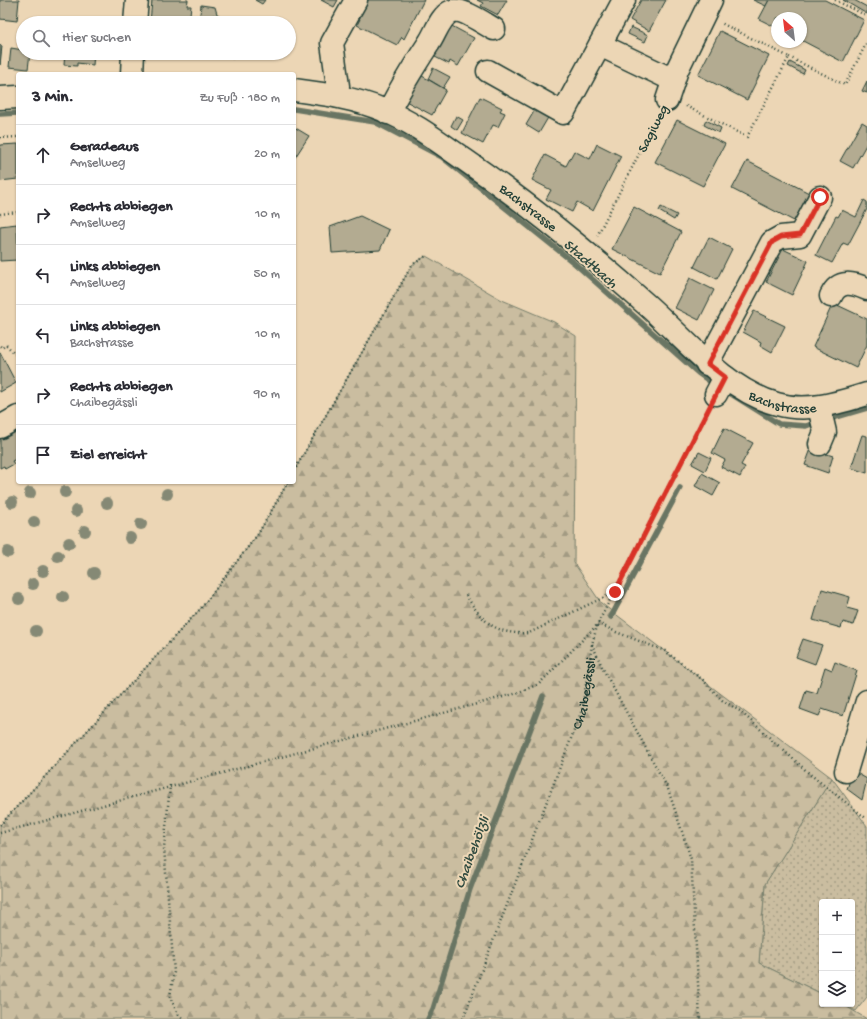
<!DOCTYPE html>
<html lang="de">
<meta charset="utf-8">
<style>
:root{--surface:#fff;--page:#f7f7f7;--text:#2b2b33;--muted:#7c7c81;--line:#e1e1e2}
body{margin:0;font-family:"Gochi Hand",sans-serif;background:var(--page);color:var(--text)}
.controls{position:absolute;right:12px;bottom:12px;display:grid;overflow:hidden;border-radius:4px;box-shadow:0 1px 3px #0004}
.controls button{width:36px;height:36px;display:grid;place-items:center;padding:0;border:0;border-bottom:1px solid var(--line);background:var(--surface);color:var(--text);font:20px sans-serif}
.compass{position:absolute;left:771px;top:12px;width:36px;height:36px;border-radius:50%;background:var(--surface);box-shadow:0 1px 3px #0004;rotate:332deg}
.stop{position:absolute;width:12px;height:12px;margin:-9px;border:3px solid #d93025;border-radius:50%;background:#fff}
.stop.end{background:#d93025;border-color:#fff;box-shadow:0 1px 4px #0008}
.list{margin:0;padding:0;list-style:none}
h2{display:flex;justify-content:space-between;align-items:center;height:52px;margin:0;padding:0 16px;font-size:17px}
h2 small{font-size:13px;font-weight:400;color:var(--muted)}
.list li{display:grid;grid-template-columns:26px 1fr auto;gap:12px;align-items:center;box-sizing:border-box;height:60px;padding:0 16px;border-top:1px solid var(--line)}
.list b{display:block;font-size:15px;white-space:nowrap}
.list p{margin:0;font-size:13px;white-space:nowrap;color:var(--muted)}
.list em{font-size:13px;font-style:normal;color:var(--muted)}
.icon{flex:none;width:22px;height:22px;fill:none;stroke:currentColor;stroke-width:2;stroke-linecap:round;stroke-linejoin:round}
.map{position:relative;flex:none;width:867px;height:1019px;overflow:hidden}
.search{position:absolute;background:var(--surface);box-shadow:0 1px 3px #0004;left:16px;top:16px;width:280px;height:44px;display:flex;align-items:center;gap:10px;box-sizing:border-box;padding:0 14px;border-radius:22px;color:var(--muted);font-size:15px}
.panel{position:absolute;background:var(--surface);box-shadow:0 1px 3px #0004;left:16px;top:72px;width:280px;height:412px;border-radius:4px}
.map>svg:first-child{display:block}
.grass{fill:url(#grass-dots);stroke:#747d6a}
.forest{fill:url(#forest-firs);stroke:#747d6a}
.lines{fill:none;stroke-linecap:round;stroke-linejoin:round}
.stream{stroke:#697563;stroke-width:5.5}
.building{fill:#b3ab91;stroke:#1f3d34}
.minor-casing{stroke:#1f3d34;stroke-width:25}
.path{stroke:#1f3d34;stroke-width:2.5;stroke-dasharray:1 3;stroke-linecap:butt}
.minor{stroke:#ecd6b5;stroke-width:22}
.tree{fill:#858974}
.route{stroke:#d93025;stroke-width:5}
.labels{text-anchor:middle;stroke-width:4;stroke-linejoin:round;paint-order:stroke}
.street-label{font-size:14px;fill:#1f3d34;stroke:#ecd6b5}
.water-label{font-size:15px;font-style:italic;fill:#314b40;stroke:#ecd6b5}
</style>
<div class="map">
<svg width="867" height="1019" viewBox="0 0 867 1019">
<defs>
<pattern id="grass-dots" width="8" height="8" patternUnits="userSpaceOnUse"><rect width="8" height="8" fill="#cabda0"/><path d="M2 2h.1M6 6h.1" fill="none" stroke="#a39b83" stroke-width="1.8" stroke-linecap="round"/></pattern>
<pattern id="forest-firs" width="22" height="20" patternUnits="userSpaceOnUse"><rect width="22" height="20" fill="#cabda0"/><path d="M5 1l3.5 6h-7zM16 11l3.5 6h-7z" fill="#a39b83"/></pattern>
</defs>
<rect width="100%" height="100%" fill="#ecd6b5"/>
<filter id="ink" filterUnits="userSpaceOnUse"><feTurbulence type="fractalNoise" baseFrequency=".025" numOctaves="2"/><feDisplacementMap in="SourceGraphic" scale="8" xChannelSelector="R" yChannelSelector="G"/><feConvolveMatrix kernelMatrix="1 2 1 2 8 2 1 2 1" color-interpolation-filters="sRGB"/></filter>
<g filter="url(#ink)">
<polygon class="grass" points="832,778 867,826 867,997 856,1011 842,1004 852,1004 852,902 822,902 822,994 759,963 765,884"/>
<polygon class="forest" points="426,256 502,300 554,322 576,336 574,563 601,603 832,778 765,884 759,963 822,994 822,1004 842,1004 867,1019 0,1019 0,825 202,607 258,534 288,482 294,482 294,471 412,265"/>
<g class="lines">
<g class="stream">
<polyline points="294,109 375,122 442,157 573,262 698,373 715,385"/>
<polyline points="0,114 18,113"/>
<polyline points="723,389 779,424 806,426 817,422"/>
<polyline points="826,420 867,408"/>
<polyline points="611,617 680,488"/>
<polyline points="428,1019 433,1009 470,889 543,696"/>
</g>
</g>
<g class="building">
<polygon points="0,0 19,0 17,21 0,19"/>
<polygon points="152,0 188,0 187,6 191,6 189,23 150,23"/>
<polygon points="255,0 265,0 262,4"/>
<polygon points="321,0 338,0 334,7"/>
<polygon points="365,0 424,0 404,39 402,37 397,45 357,25 360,19 356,17"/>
<polygon points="477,0 507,0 498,15 481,6 483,3"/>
<polygon points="641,0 666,0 649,31 630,20"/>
<polygon points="753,0 769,0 766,6"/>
<polygon points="769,0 825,0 864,20 843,62 801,40 801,18 777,18 777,28 759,19"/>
<polygon points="843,0 854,0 867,7 867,14"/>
<polygon points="201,5 215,7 217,14 224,18 224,20 213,15 209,23 199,23"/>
<polygon points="213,15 224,20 230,23 209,23"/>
<polygon points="448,24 474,38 458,66 450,61 449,64 435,57 437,54 433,52"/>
<polygon points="631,27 648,35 645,42 628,34"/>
<polygon points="720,31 769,56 747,100 698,75"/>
<polygon points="0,45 2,46 0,65"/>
<polygon points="11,48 23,50 23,53 30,53 28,69 9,67"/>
<polygon points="65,53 94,53 93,65 77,63 77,66 64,65"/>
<polygon points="222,53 236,53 233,59"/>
<polygon points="790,62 805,70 803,74 788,66"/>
<polygon points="433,68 450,77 443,88 428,79"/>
<polygon points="417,73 446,90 432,115 402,99"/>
<polygon points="867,81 867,93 862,91"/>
<polygon points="480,97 502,108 500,111 505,113 498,127 493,125 483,144 462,133"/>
<polygon points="536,108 549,116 539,133 526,125"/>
<polygon points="456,116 463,120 457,130 451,126"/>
<polygon points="677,120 725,144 703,186 655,162"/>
<polygon points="706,120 721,128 719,133 704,125"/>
<polygon points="862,122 867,125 867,143 853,168 840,161"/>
<polygon points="294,127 309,136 294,159"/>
<polygon points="18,144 18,179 0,181 0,145"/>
<polygon points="597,144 621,156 593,211 577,202 572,212 546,199 551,190 532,180 545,155 566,166 574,151 590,159"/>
<polygon points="747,161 809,193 794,221 732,189"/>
<polygon points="864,200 867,202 867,209 848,245 843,243 832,263 816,255 836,216 838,217 842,210 856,217"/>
<polygon points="634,207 681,232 660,273 612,249"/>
<polygon points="661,207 677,215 674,220 659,211"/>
<polygon points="360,216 389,230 380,250 332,253 330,227"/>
<polygon points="17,224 18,260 0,261 0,226"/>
<polygon points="709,237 732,249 717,279 694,267"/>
<polygon points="783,249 808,261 792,295 766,282"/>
<polygon points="690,278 714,290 699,320 675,308"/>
<polygon points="833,303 867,319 867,345 856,368 813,347"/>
<polygon points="754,311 785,326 772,352 760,345 761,342 743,332"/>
<polygon points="0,352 16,383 0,392"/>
<polygon points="18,422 18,458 12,461 14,464 5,469 4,466 0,468 0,431"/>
<polygon points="724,428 753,443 741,465 745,467 740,477 721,467 725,460 712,453"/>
<polygon points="862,435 867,436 867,473 851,468"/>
<polygon points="811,449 833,456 828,473 805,465"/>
<polygon points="699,452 711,458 705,471 692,464"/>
<polygon points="702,473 720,483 713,496 695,486"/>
<polygon points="822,589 850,597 847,608 858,611 853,625 843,622 841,628 813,620"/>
<polygon points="803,639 822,645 815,664 796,657"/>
<polygon points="835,662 857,671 843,716 822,709 819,716 800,709 806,690 817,693 825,667 832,670"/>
<polygon points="853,771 867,779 862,800 847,789"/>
</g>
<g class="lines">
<g class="minor-casing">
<g id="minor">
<polyline points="135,23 137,0"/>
<polyline points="600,45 673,80"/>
<polyline points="488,71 563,113 624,0"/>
<polyline points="132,74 133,53"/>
<path id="s2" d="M294 90C324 94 355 98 383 110 413 122 439 142 465 160 529 204 590 254 648 306 686 340 726 390 777 404 808 413 837 403 867 394"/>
<polyline points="336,96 338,86 332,43 356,0"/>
<polyline points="0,98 18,97"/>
<polyline points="667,100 677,70 711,0"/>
<path d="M388 113C400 88 414 66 429 43 436 33 440 16 452 11 462 8 485 24 494 29"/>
<path d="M831 296C839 279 853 283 867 289"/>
<polyline points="707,364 772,242 781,237 800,235 820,197"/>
<polyline points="716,394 725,377"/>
<polyline points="819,407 825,432 820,444"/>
<polyline points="0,427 18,417"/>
<polyline points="846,771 867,701"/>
</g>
</g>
<g class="path">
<polyline points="835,0 867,16"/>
<polyline points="789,57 845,85 867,42"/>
<polyline points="686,106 747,137 789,57 721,23"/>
<polyline points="0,138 18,137"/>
<polyline points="0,214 18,212"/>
<polyline points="597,236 658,117"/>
<polyline points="0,346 2,348 6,345 18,356"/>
<polyline points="294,471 412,265 426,256"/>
<path d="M466 595C482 622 496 635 529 633L615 592"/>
<polyline points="598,623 616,632 665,651 703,680 722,700 740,711 811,775 867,819"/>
<polyline points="592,644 603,669 668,789 691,859 700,1019"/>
<polyline points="170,785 164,848 174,972 170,997 178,1014 183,1019"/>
<polyline points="0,825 202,607 258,534 288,482"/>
<polyline points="0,833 514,694 539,684 597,625"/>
<path id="s1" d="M463 1019 582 710 592 644 598 623 708 411"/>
</g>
<use href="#minor" class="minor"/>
</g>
<g class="tree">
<circle cx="65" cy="492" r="6"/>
<circle cx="30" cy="493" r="6"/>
<circle cx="167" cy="494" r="6"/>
<circle cx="12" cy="502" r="6"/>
<circle cx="107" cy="503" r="6"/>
<circle cx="76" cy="511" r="6"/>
<circle cx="34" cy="522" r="6"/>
<circle cx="141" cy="524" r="6"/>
<circle cx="85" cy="531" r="6"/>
<circle cx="130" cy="538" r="6"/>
<circle cx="69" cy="543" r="6"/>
<circle cx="8" cy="552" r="6"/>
<circle cx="58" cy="556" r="6"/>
<circle cx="43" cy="571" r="6"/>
<circle cx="94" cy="573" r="6"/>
<circle cx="33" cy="584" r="6"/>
<circle cx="63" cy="597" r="6"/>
<circle cx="19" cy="599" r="6"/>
<circle cx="36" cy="631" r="6"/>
</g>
</g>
<g class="lines" filter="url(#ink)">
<polyline class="route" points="615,592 725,377 708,364 772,242 781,237 800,235 820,197"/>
</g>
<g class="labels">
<g class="street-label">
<text transform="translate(652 128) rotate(-63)" y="5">Sagiweg</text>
<text dy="5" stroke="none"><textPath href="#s2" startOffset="267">Bachstrasse</textPath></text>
<text dy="5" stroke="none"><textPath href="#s2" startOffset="591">Bachstrasse</textPath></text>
<text dy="5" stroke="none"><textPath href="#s1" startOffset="348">Chaibegässli</textPath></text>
</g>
<g class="water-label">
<text transform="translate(591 263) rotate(41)" y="5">Stadtbach</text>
<text transform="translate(471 852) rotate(-70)" y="5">Chaibehölzli</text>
</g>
</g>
</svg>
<div class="controls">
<button>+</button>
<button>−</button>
<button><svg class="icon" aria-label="layers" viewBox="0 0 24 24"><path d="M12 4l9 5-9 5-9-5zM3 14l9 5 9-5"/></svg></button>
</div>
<svg class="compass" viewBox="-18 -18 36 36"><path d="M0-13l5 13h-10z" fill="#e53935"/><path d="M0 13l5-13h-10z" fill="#7c7c81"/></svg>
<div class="stop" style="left:820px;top:197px"></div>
<div class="stop end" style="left:615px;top:592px"></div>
<div class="search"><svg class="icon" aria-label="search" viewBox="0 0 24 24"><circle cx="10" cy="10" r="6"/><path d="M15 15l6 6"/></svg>Hier suchen</div>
<section class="panel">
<h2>3 Min.<small>Zu Fuß · 180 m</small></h2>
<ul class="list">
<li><svg class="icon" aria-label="ahead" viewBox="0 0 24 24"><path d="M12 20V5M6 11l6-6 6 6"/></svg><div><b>Geradeaus</b><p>Amselweg</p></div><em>20 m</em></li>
<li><svg class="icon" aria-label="right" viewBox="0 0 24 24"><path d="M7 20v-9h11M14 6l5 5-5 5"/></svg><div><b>Rechts abbiegen</b><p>Amselweg</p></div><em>10 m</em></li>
<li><svg class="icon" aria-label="left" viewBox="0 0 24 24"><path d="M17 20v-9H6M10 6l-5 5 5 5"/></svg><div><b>Links abbiegen</b><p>Amselweg</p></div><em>50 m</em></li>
<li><svg class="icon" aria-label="left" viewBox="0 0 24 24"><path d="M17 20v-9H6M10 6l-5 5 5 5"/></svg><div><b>Links abbiegen</b><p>Bachstrasse</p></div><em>10 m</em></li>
<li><svg class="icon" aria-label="right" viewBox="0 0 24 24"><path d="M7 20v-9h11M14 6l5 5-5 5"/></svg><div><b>Rechts abbiegen</b><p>Chaibegässli</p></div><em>90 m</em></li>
<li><svg class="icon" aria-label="arrive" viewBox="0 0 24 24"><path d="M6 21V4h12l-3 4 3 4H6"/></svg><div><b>Ziel erreicht</b></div></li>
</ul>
</section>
</div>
